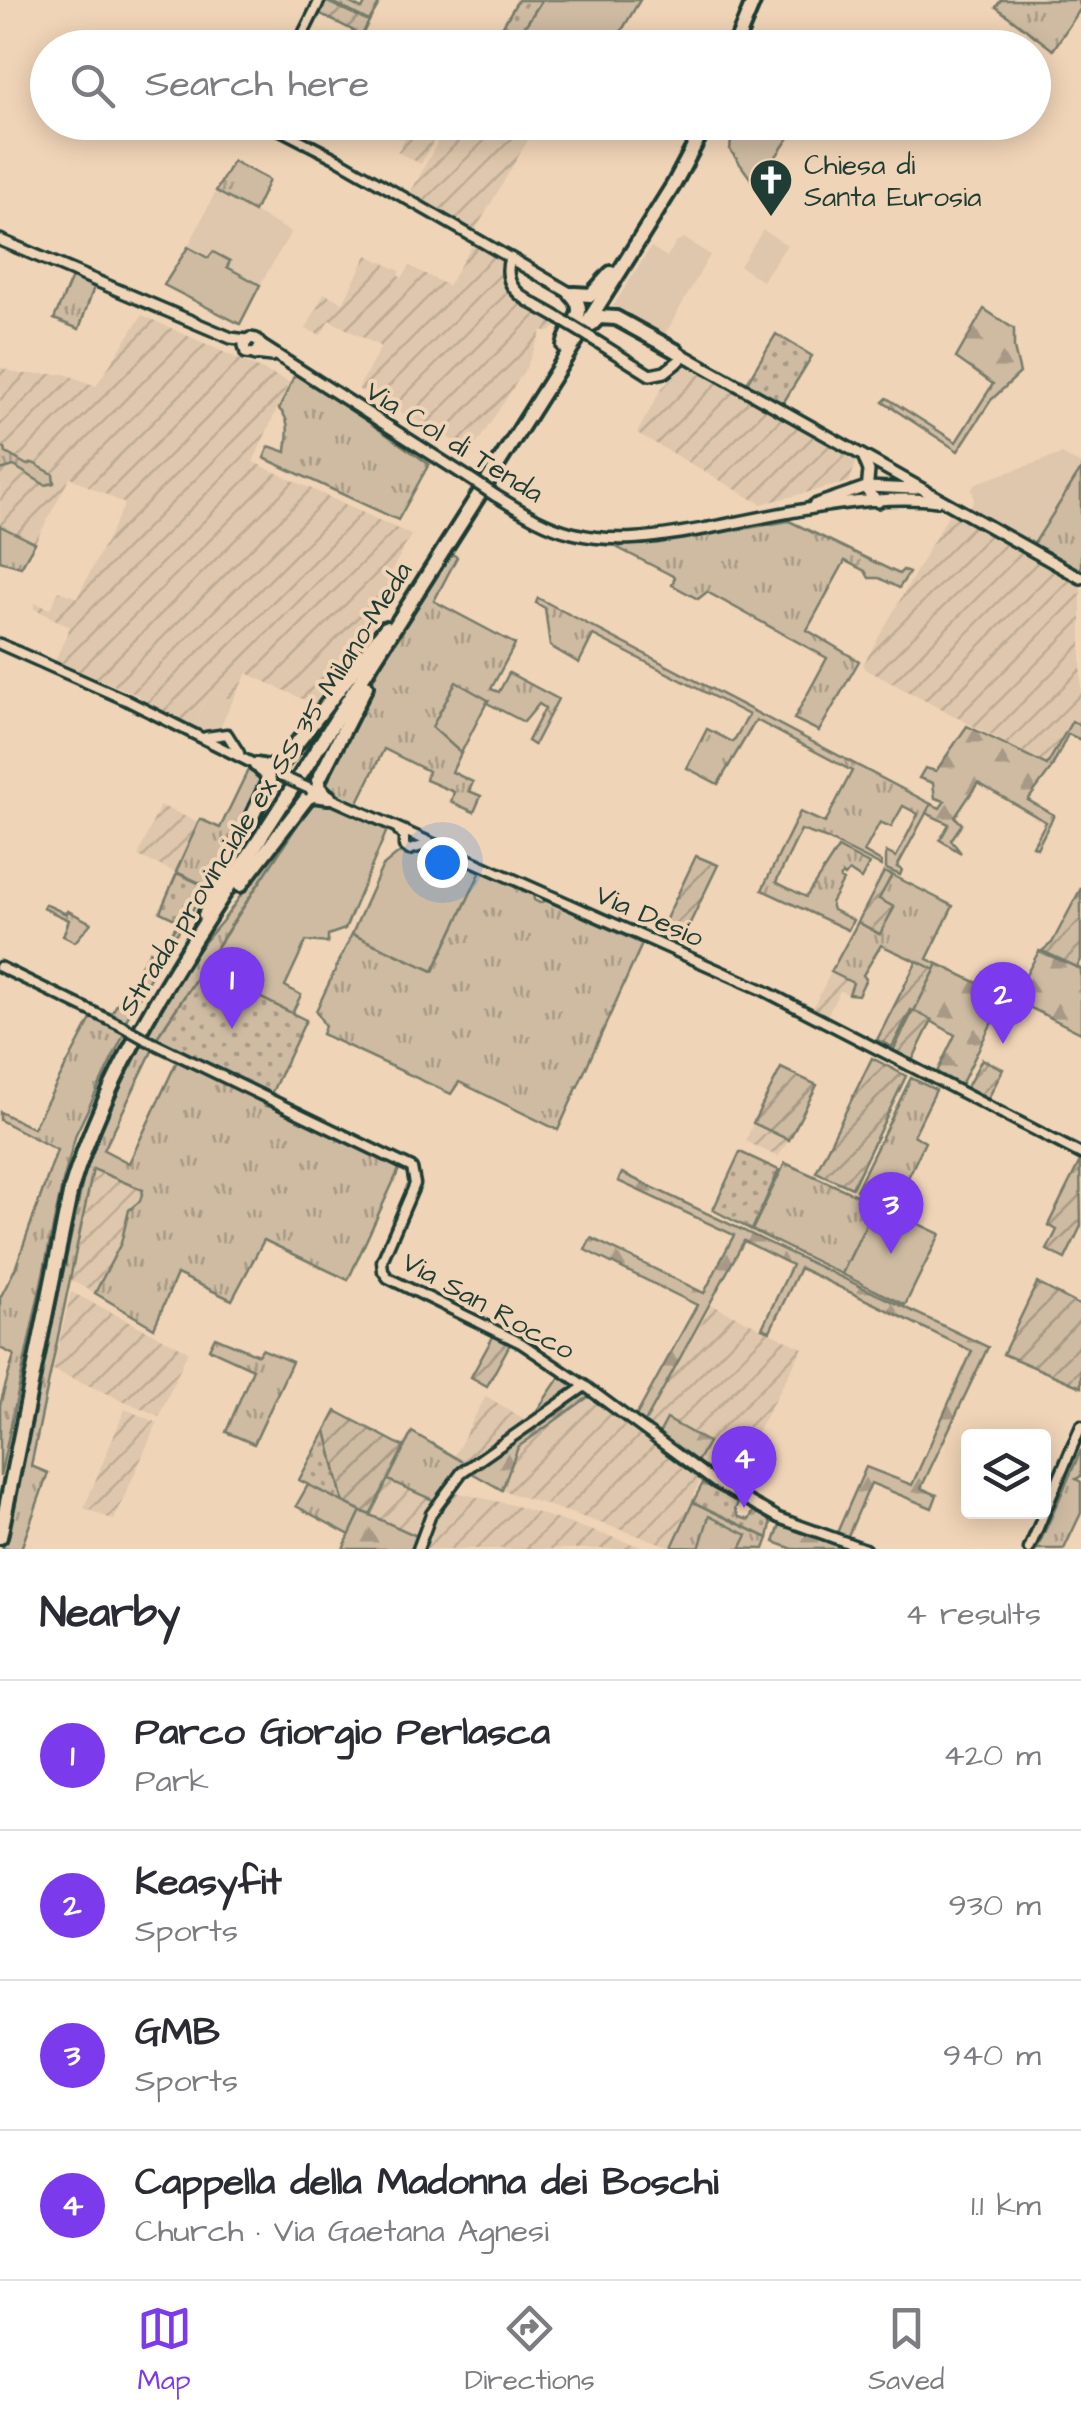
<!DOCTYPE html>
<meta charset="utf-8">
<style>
:root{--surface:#fff;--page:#f7f7f7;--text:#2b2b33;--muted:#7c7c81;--line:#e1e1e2;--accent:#7c3aed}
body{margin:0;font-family:"Architects Daughter",sans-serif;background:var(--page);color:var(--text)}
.controls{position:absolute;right:30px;bottom:30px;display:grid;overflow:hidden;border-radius:10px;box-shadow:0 5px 25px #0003}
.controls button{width:90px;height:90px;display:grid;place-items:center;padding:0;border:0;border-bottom:2px solid var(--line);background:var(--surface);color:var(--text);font:50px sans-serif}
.you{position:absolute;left:442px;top:862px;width:35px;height:35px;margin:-25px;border:8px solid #fff;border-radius:50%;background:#1a73e8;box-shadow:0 0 0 15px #1a73e833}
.badge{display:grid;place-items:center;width:65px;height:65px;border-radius:50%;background:var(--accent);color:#fff;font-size:32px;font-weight:700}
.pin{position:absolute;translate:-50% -82px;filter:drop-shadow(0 2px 5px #0008)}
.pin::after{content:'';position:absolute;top:52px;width:35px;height:30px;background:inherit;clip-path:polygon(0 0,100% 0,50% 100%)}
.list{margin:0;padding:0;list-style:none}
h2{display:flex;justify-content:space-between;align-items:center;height:130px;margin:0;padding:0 40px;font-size:42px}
h2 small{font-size:32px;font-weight:400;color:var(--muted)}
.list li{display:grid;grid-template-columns:65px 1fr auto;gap:30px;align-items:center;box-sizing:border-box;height:150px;padding:0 40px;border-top:2px solid var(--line)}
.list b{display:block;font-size:38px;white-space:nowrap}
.list p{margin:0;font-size:32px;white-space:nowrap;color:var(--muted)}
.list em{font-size:32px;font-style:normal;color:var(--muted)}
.icon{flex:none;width:55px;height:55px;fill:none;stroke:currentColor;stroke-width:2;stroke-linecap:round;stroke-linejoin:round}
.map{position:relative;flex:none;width:1081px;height:1549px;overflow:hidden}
.search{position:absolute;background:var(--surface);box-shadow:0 5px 25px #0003;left:30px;right:30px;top:30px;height:110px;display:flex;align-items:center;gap:25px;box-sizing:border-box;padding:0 35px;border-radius:55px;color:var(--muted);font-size:38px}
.sheet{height:730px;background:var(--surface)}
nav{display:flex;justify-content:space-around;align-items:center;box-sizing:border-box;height:140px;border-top:2px solid var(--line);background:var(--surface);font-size:28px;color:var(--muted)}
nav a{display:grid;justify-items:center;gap:5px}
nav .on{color:var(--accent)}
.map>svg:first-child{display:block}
.built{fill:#dec7ac}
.industrial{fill:url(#industrial-furrows)}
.grass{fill:url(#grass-tufts);stroke:#767c6b;stroke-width:2.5}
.forest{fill:url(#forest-firs);stroke:#767c6b;stroke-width:2.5}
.park{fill:url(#park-dots);stroke:#767c6b;stroke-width:2.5}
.garden{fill:url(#garden-furrows);stroke:#767c6b;stroke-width:2.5}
.pitch{fill:#cebba2;stroke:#767c6b;stroke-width:2.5}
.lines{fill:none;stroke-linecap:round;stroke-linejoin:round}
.tertiary-casing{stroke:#1f3d34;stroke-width:15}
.secondary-casing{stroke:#1f3d34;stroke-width:16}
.trunk-casing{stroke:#1f3d34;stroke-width:20}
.tertiary{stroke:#f0d4b7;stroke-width:8}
.secondary{stroke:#f0d4b7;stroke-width:9}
.trunk{stroke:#f0d4b7;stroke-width:12}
.tertiary-bridge-casing{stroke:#1f3d34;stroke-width:15;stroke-linecap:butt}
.secondary-bridge-casing{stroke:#1f3d34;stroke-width:16;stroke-linecap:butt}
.tertiary-bridge{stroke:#f0d4b7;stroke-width:8}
.secondary-bridge{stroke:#f0d4b7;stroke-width:9}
.labels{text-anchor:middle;stroke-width:8;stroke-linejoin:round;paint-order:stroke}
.poi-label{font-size:28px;fill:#1f3d34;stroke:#f0d4b7;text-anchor:start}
.street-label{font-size:28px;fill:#1f3d34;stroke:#f0d4b7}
</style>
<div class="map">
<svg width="1081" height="1549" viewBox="0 0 1081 1549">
<defs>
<pattern id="industrial-furrows" width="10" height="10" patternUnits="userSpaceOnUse" patternTransform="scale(2.5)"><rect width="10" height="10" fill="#dec7ac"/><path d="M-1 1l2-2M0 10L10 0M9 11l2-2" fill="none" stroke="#beac95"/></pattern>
<pattern id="grass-tufts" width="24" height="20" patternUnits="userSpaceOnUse" patternTransform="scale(2.5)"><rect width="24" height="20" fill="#cebba2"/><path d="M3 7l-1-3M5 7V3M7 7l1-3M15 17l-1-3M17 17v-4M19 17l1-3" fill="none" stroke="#a79985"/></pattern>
<pattern id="forest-firs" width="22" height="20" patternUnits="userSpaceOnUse" patternTransform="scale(2.5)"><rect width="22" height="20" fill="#cebba2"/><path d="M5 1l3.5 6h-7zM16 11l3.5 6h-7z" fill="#a79985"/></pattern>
<pattern id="park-dots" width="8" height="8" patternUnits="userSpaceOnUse" patternTransform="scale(2.5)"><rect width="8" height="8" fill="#cebba2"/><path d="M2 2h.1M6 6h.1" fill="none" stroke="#a79985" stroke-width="1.8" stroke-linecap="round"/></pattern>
<pattern id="garden-furrows" width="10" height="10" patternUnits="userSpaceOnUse" patternTransform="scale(2.5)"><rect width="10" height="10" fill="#cebba2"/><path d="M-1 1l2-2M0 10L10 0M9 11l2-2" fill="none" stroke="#a79985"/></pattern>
</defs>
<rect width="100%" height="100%" fill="#f0d4b7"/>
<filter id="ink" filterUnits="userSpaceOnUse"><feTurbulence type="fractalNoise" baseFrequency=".01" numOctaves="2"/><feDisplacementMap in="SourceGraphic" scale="20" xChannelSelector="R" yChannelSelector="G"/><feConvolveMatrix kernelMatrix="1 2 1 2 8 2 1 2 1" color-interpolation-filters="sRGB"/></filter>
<g filter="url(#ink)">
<g class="built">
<polygon points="216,191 291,232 260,285 227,267 212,253 208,258 188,247"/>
<polygon points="763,230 787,245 762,281 740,266"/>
<polygon points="684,238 710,255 664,336 613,306 651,247 667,257 676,242"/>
<polygon points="1062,454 1081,465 1081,469 1032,547 968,511 974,500 972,488 979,482"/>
<polygon points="210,691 233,700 218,732 200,733 192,729"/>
</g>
<g class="industrial">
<polygon points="414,123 443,123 421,164 397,152"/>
<polygon points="448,123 538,123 473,234 408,197"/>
<polygon points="474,242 500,261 506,258 505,287 560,323 550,332 542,330 526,368 472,451 358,389 381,347 329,320 321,335 306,329 324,293 343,303 367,255 400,271 398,275 402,278 410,266 448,286"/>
<polygon points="142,315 289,382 253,462 411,535 391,572 400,583 365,637 313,704 247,673 233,700 210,691 192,729 139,701 140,696 55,661 70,627 33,608 35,603 50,609 59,591 77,598 125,504 70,477 35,543 0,526 0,367 19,374 65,374 96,386"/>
<polygon points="687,365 707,372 858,458 849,482 761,504 637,433 662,388"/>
<polygon points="950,512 1081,584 1081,726 1072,722 1047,765 865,669 863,665"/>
<polygon points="160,805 197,822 175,872 138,856"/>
<polygon points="831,972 854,983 848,994 840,991 825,1019 811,1012"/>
<polygon points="753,1123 789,1140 778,1157 746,1141"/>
<polygon points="93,1169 143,1190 140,1201 129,1210 121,1243 95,1293 70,1280"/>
<polygon points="71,1292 188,1351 159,1416 53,1370"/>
<polygon points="712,1305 803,1348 730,1481 691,1463 644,1424"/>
<polygon points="591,1395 700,1480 672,1547 502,1490 518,1447"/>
<polygon points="486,1396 529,1422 468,1465 454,1456"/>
<polygon points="125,1409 157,1423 114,1520 84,1508"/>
<polygon points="387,1480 435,1501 419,1537 370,1515"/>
<polygon points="451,1491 513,1505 648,1549 421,1549 433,1515"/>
</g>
<g class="grass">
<polygon points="1001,0 1078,0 1081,8 1053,50 996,7"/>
<polygon points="233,161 269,180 254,212 216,191"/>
<polygon points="72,277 94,287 79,329 54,319"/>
<path d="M296 372 429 464 398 520 264 458 269 446 286 452C287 435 292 421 279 409Z"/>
<polygon points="0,448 5,448 6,453 27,465 33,463 53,474 54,483 45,485 14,466 0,470"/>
<polygon points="1081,469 1081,576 1032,547"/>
<polygon points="789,521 899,574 903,570 909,573 899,588 879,578 869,578 865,571 845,561 807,630 859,661 819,731 794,719 827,658 707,592 698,599 672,585 675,577 618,548 626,544 690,538"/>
<polygon points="0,526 35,543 21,567 0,561"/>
<polygon points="450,553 457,557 434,601 515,644 491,689 499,692 509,673 558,699 534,745 528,741 545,708 539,704 524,722 487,703 488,701 433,727 461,753 452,772 473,782 469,791 481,796 474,812 451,802 454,792 426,780 428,771 384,749 356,806 326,791 322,781 391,645"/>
<polygon points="538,598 931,804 897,867 902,870 900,875 886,869 886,852 896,857 918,814 903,806 891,827 880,822 864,852 881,862 881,866 825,838 801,830 776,882 806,897 838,848 869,864 861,879 849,871 845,876 842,874 840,879 843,881 831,903 833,910 853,920 848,930 762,890 800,812 825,823 852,771 756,720 718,784 687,768 707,729 733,742 749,715 593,635 579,663 550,646 545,608 536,603"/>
<polygon points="250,766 258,770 264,782 211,888 176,872 200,819 220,828"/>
<polygon points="315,798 156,1039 144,1033 191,958 224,919 309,800"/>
<polygon points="481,871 533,893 534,900 540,903 546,900 642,944 558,1130 459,1082 451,1094 322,1034 325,1026 316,1011 352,934 433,971"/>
<polygon points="892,875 953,906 927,959 938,964 935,970 881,945 863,975 866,979 858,995 849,994 853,983 831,972 858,922 879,934 894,908 878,899"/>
<polygon points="45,904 66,914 68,911 91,923 75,942 63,936 69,920 43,908"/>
<polygon points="92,1017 125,1032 76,1134 62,1185 0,1477 0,1405 14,1355 0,1348 0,1298 15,1269 57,1150 0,1120 0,1112 33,1128"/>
<polygon points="141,1041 154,1047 104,1150 129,1163 177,1061 261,1100 265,1106 280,1109 401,1165 348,1280 264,1240 232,1300 177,1274 154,1328 95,1293 121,1243 129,1210 140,1201 143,1190 93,1169 31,1466 48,1473 21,1549 3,1549 88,1158"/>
<polygon points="911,1078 936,1090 914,1135 925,1142 894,1207 856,1190"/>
<polygon points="785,1163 876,1204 842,1274 752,1230"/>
<polygon points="215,1337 258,1355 262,1349 292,1362 254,1444 226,1432 253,1369 209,1349"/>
<polygon points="412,1432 468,1465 435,1501 388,1480"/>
<polygon points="1081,1450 1081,1476 1076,1479 1081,1482 1081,1513 1064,1549 1037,1549"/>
<polygon points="308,1485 361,1511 350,1535 296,1506"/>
<polygon points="693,1502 768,1538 764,1549 672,1547"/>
</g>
<g class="forest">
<polygon points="329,0 344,0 362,9 367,0 381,0 369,21"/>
<polygon points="984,309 1014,329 1014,348 1020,373 991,400 958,451 883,402 887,398 956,442 993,384 956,358"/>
<polygon points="1072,721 1081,726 1081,740 1068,734 1051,769 1028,800 1054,815 1037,848 1033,846 1046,822 978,783 955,817 962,824 951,840 961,853 940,840 949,824 926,813 931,804 940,808 945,801 935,798 933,783 919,778 925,768 936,771 967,726 1047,765"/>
<polygon points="1039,951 1081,969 1081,1033 1013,999"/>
<polygon points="938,964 1005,996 961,1085 937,1072 955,1035 914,1011"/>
<polygon points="622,1173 988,1347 921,1488 937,1495 932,1508 871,1483 847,1538 836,1535 866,1467 912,1485 972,1351 800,1268 770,1331 762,1328 792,1265 744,1241 644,1424 635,1418 697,1305 585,1250 591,1238 704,1293 734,1235 618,1181"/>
<polygon points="561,1375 576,1388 529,1422"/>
<polygon points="587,1392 591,1395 518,1447 502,1490 472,1473 482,1461"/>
<polygon points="667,1419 708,1442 697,1462 659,1434"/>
<polygon points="361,1511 419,1537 415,1549 343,1549"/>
<polygon points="780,1525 838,1546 837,1549 793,1549 774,1542"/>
</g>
<g class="park">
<polygon points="518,0 542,0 519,36 502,27"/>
<polygon points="776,334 812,356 782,405 746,384"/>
<polygon points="177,873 207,887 161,958 125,1022 111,1014 150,951 154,953 158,947 162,949 179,921 160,912"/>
<polygon points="203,969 306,1020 272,1092 264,1094 156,1039"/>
<polygon points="740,1152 779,1170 752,1230 713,1210"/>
<polygon points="326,1430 343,1502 299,1480"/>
<polygon points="703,1483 738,1503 735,1509 739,1517 749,1520 754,1510 767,1517 771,1524 768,1538 693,1502"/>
</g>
<g class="garden">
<polygon points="323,0 369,21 362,35 317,12"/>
<polygon points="696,856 718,865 677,950 656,940"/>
<polygon points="884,872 892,875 879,899 894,907 880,934 858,922"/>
<polygon points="1081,888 1081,960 1077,967 1042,951 1052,943"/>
<polygon points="917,961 935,970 914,1011 932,1020 911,1063 892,1053 913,1011 911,1010 892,1047 877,1040"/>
<polygon points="872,1058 906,1076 852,1188 816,1172"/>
<polygon points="982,1059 1003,1069 987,1101 966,1089"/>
<polygon points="781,1068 817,1085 789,1140 753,1123"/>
<polygon points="1080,1161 1081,1226 1065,1259 1047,1250 1057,1230 1048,1225"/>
<polygon points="1037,1283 1081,1306 1081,1387 1003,1354"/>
<polygon points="494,1335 510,1344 487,1386 471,1377"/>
<polygon points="336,1411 404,1447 370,1515 343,1502 326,1430"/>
</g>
<g class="pitch">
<polygon points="542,0 640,0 612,47 537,47 519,36"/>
<polygon points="720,123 720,122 799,123 760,180 753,182 730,150 731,139 717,130"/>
<polygon points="188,247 208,258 213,252 230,261 227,267 260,285 240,324 164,285"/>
<polygon points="456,682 488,700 461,753 432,727"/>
<polygon points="315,798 387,830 345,929 328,935 328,943 306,941 285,986 301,995 292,1013 203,969"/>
<polygon points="431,847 481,871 433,971 352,934 382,867 400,852 415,853"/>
<polygon points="876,1204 940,1234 905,1305 842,1274"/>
<polygon points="709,1516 747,1535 740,1549 699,1549"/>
</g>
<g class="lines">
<g class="tertiary-casing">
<g id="tertiary">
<polyline points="296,48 320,0"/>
<polyline points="265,122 337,159 510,258"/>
<polyline points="0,644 126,700 258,766"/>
<polyline points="206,737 227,734 239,753"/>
<polyline points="328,797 763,990 1081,1154"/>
<polyline points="399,831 404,837 404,846 409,850 429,844"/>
<polyline points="0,967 122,1026"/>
<polyline points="145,1039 412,1168 415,1184 382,1261 383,1271 388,1278 521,1343 585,1386 716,1483 779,1518 865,1549"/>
<polyline points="418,1549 431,1514 462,1472 585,1386"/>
<polyline points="1029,1549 1081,1426"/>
</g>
</g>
<g class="secondary-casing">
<g id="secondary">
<polyline points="0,240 231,338 247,340"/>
<path d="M560 319C534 302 499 294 510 258L568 292"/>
<polyline points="588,336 650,375 665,372 680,360"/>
<polyline points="261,345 469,478"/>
<polyline points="678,352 1081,578"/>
<polyline points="255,355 261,345 256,339 250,338 244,345 246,353 272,356"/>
<polyline points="864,458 869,471 867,491 878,502"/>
<path d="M496 496C521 511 544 526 572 533 618 545 663 536 709 528 775 515 872 492 937 501"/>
<polyline points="814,505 866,487 915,489"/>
</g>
</g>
<g class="trunk-casing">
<g id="trunk">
<polyline points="734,48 754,0"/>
<polyline points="574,294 591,295 611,273"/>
<polyline points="592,324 599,317 616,318 676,351"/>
<path d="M564 346C568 325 591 313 571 294"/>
<polyline points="256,765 277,769 386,628"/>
<polyline points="327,796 319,788 318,781 366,686"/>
<polyline points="240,885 307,798 313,795 329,797"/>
<polyline points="205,915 269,781 266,773 261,769"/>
<path d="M0 1537 71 1189C115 1046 206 924 286 798 398 621 512 444 623 266L674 184 707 122"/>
</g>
</g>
<use href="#tertiary" class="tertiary"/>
<use href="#secondary" class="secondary"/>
<use href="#trunk" class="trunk"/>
<g class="tertiary-bridge-casing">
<g id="tertiary-bridge">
<polyline points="281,776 310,789"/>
<polyline points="122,1026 145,1039"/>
</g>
</g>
<g class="secondary-bridge-casing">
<g id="secondary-bridge">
<polyline points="560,319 588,336"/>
<polyline points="469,478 496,496"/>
</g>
</g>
<use href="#tertiary-bridge" class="tertiary-bridge"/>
<use href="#secondary-bridge" class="secondary-bridge"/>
</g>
</g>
<defs>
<g id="church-pin" transform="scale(2.25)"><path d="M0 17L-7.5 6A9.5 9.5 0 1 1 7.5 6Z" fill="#1f3d34" stroke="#f0d4b7"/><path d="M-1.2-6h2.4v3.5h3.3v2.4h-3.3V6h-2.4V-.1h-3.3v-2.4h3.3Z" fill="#fff"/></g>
</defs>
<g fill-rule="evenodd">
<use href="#church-pin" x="771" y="180"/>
</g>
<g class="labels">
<g class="poi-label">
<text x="804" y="174">Chiesa di<tspan x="804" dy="32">Santa Eurosia</tspan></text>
</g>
<g class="street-label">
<text transform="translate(455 441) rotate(32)" y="10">Via Col di Tenda</text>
<text transform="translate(264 788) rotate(-58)" y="10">Strada provinciale ex SS 35 Milano-Meda</text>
<text transform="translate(650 915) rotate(24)" y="10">Via Desio</text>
<text transform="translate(489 1305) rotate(29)" y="10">Via San Rocco</text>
</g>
</g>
</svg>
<div class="controls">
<button><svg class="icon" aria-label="layers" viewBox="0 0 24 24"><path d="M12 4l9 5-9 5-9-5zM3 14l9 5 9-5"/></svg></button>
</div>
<div class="you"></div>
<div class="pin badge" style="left:232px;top:1029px">1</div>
<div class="pin badge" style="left:1003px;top:1044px">2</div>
<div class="pin badge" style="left:891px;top:1254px">3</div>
<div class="pin badge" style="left:744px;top:1508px">4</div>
<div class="search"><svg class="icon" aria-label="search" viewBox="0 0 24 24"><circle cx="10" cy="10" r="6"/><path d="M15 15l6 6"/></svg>Search here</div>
</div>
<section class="sheet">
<h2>Nearby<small>4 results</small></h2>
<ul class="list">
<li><span class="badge">1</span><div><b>Parco Giorgio Perlasca</b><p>Park</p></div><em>420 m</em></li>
<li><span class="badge">2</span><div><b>Keasyfit</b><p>Sports</p></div><em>930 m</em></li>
<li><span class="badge">3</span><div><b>GMB</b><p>Sports</p></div><em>940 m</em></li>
<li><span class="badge">4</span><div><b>Cappella della Madonna dei Boschi</b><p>Church · Via Gaetana Agnesi</p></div><em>1.1 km</em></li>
</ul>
</section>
<nav>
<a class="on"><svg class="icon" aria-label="map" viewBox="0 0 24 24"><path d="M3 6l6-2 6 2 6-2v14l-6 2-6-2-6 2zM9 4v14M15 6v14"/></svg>Map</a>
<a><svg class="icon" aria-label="directions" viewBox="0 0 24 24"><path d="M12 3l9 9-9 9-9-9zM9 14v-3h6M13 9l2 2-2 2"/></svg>Directions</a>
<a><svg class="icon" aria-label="saved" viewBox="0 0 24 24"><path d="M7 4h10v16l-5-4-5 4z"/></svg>Saved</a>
</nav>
